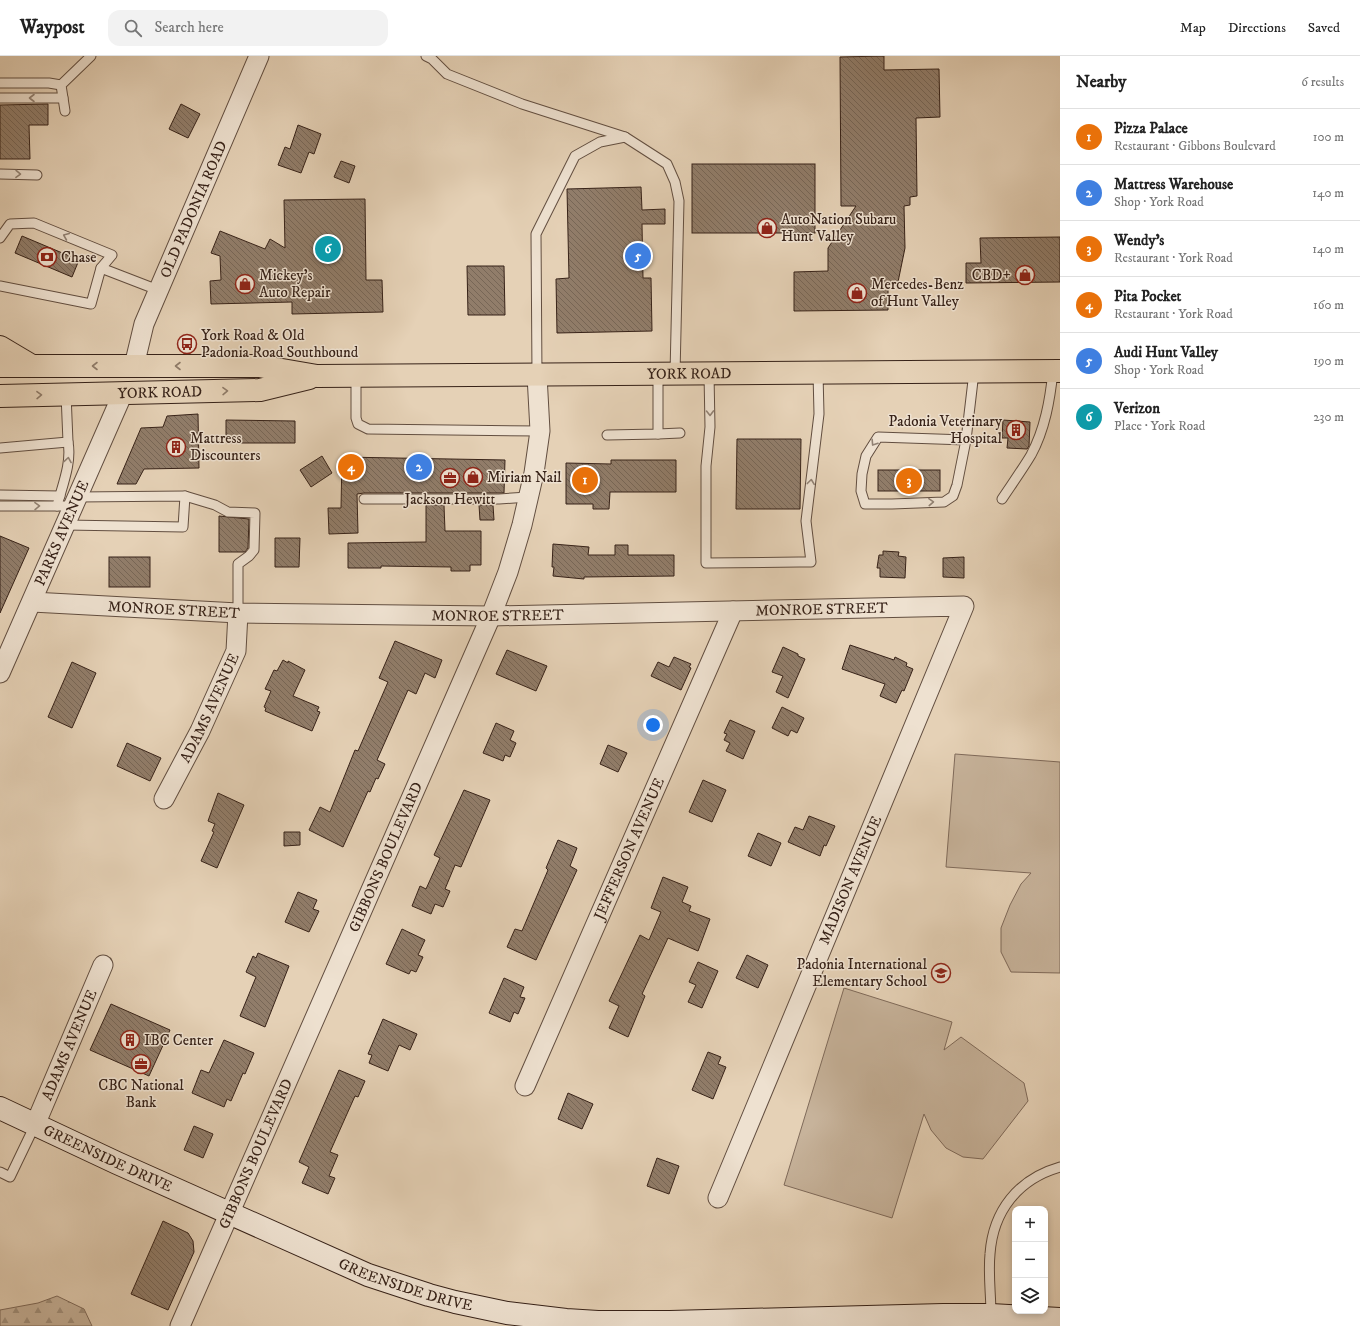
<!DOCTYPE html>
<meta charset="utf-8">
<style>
:root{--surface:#fff;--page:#f2f2f2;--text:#222;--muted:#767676;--line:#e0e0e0;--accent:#1a73e8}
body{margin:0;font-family:"IM FELL DW Pica",serif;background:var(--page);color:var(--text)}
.controls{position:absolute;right:12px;bottom:12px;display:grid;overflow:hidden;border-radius:8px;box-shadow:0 2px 6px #0003}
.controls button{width:36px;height:36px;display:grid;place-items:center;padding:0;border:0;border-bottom:1px solid var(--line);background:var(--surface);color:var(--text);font:20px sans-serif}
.you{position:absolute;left:653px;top:669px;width:14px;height:14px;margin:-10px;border:3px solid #fff;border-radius:50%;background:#1a73e8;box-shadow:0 0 0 6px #1a73e833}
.badge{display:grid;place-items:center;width:26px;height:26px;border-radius:50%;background:var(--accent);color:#fff;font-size:13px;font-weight:700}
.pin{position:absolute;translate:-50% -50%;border:2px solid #fff;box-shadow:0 1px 4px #0006}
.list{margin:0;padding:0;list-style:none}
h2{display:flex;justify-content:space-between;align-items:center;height:52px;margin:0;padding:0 16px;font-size:17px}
h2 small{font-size:13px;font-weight:400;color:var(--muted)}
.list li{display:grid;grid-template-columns:26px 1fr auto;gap:12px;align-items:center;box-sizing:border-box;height:56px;padding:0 16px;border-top:1px solid var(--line)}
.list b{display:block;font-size:15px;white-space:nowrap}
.list p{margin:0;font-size:13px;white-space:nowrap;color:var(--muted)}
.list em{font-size:13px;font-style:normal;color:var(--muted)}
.icon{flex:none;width:22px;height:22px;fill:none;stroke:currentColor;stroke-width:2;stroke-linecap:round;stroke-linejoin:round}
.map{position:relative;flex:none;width:1060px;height:1270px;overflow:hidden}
header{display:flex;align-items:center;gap:24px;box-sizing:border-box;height:56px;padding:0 20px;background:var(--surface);border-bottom:1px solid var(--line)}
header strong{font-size:19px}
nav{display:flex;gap:22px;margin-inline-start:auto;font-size:14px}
.search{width:280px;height:36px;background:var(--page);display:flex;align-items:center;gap:10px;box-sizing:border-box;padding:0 14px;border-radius:12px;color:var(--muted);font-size:15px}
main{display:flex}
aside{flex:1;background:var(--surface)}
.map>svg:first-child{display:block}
.forest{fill:url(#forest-firs);stroke:#7f6a5a}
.pitch{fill:#c7b39b;stroke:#7f6a5a}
.building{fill:url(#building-back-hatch);stroke:#372218}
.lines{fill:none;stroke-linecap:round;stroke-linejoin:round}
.lane-casing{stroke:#624e40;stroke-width:11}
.street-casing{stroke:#624e40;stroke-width:21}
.secondary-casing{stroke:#372218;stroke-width:24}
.primary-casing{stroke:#372218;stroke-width:24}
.lane{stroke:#eee1d0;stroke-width:9}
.street{stroke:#eee1d0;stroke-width:19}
.secondary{stroke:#eee1d0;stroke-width:22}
.primary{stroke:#e5d1b6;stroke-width:22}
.oneway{stroke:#928274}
.oneway2{stroke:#8e7a67}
.labels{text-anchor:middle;stroke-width:3;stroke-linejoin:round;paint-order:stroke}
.street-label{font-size:15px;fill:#372218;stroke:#eee1d0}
.poi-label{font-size:15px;fill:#372218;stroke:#eee1d0;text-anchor:start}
</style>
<header>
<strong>Waypost</strong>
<div class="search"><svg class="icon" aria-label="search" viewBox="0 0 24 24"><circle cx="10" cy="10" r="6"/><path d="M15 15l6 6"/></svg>Search here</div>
<nav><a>Map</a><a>Directions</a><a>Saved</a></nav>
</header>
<main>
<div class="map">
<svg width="1060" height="1270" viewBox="0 0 1060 1270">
<defs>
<pattern id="forest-firs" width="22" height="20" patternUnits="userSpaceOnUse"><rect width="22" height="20" fill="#c7b39b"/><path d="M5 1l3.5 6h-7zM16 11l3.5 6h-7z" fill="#a2917d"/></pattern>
<pattern id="building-back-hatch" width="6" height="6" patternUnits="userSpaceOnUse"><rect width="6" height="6" fill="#917d6a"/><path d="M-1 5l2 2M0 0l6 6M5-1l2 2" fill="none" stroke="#776656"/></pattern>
</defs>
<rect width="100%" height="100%" fill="#e5d1b6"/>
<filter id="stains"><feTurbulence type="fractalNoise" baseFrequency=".005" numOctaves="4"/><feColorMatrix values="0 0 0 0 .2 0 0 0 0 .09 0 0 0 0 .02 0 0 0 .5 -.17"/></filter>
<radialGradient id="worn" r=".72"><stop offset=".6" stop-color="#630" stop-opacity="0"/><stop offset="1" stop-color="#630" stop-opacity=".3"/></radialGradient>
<polygon class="forest" points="57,1240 84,1253 92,1270 0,1270 0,1254 38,1247"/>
<g class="pitch">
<polygon points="955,698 1060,706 1060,917 1011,916 1001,896 1001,872 1010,849 1021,828 1031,817 946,811"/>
<polygon points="844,932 952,966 944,994 961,981 1024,1027 1028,1045 983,1103 963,1101 946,1092 931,1074 924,1058 892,1162 784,1129"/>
</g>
<g class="building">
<polygon points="884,0 884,14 939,13 940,61 916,62 917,140 910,141 910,149 904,150 905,192 898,226 888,226 888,254 794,255 794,216 828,215 828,192 856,150 841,150 840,1"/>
<polygon points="48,48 48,69 29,69 30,103 0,103 0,49"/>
<polygon points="181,48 200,58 188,82 169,73"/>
<polygon points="298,69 321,78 314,98 309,96 301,117 278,109 285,91 290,93"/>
<polygon points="341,105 355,110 349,127 334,121"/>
<rect x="692" y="108" width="123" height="69"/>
<polygon points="641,131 642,154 665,153 665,168 642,168 643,222 651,222 652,275 557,277 556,223 569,222 567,133"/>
<polygon points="365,143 366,224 382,224 383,256 292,258 292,246 211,248 210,225 221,224 220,200 211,197 220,175 265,193 270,183 285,192 284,144"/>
<polygon points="22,180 79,204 72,221 15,197"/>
<polygon points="1060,181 1060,226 966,227 966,207 981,207 980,182"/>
<polygon points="467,210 504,210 505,259 468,259"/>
<polygon points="198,358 199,412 144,413 136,428 117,428 141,372 163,371 167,360"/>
<polygon points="226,364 295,365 295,387 226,387"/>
<polygon points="1003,364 1030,366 1029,390 1027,393 1007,392 1008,382 1002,382"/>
<polygon points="737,383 801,383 800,453 736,453"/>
<polygon points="322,400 332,417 311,431 300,414"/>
<polygon points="342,401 505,404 504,437 364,437 357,438 358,477 329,478 328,452 341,452"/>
<polygon points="611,404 676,404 676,436 610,436 609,453 593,453 593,448 566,448 566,407 611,408"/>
<rect x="878" y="414" width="62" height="21"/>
<polygon points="426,449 444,449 445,475 481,475 481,509 470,509 470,515 451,515 451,511 381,510 381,512 348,512 348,487 426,486"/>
<polygon points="479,449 493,449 494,464 480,464"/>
<polygon points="219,460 249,463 248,492 245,496 219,496"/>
<polygon points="0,480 29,492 0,557"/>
<polygon points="275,482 300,482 299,511 275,511"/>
<polygon points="553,488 589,491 588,499 615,499 615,489 628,489 628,499 674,499 674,520 584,521 584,523 553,520 554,511 552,511"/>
<polygon points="883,495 899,496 898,500 906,501 905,522 880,521 880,512 877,512 879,499 883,499"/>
<rect x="109" y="501" width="41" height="30"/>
<polygon points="964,501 964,522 943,521 943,502"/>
<polygon points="395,585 442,604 435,622 425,617 416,638 408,634 377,704 385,708 378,723 376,722 370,736 368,735 343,791 309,774 320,751 330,756 355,694 358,695 388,626 379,622"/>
<polygon points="850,589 894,604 895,601 907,607 906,610 913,613 904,635 902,634 896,647 880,640 885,628 842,613"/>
<polygon points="783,591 798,598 798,600 805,603 788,642 776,636 783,620 772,616"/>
<polygon points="507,594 547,610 536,635 496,618"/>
<polygon points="674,601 691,608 689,611 691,612 681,634 651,620 658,606 669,611"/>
<polygon points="283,604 288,607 288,605 305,614 293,640 319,651 317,655 320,656 312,675 265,655 266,652 264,651 271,635 265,633 274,614 277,615"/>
<polygon points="72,606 96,617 72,672 48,661"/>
<polygon points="782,651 804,662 797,677 791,674 788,680 772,672"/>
<polygon points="730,664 755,675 743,703 726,695 730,687 724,684 727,678 724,677"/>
<polygon points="496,667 514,675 510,684 516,687 510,701 505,699 503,705 483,697"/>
<polygon points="127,687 161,702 150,725 117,710"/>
<polygon points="608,689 627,697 618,716 600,708"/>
<polygon points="703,724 726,734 712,766 689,756"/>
<polygon points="464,734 490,744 461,811 455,809 445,833 450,835 443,851 435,848 431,858 412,850 420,830 426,833 440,802 434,799"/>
<polygon points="218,737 244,749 217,812 201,805 214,776 212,775 215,768 208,765"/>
<polygon points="809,760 835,770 826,790 824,789 820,800 788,786 795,771 803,774"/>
<polygon points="284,776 300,776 300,789 284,790"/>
<polygon points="758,777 781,787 771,810 748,800"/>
<polygon points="558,784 577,792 570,810 577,814 536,904 507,891 515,873 522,875 548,814 546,812"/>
<polygon points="663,821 688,831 682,846 691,850 689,855 710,863 698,895 668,882 642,938 645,940 628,981 609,972 619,950 609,945 640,879 649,884 661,856 651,852"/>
<polygon points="298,836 317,844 313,853 319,855 309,876 285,866"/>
<polygon points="402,873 425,884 418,899 423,901 416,916 411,914 409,918 386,908"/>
<polygon points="258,897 289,910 265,971 240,960 256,921 246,916 253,900 256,902"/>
<polygon points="747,899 768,909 758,932 736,922"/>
<polygon points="698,906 718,915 702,952 688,946 696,929 689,926"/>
<polygon points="504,922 524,931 520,941 525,942 518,958 514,956 510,966 489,957"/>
<polygon points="111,948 170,974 149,1020 90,994"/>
<polygon points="383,963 417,978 410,994 399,989 388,1015 369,1007 372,999 368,998"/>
<polygon points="224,984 254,997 245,1018 243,1017 231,1045 227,1043 224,1051 192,1037 201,1014 209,1017"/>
<polygon points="708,996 721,1001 718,1008 726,1011 713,1043 692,1034"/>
<polygon points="339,1014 365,1025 358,1041 355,1040 330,1096 338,1099 329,1120 335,1122 328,1138 302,1127 309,1111 299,1106"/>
<polygon points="568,1037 593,1048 582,1073 558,1063"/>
<polygon points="194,1070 213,1078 203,1102 184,1094"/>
<polygon points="657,1102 679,1110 669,1138 647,1130"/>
<polygon points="163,1165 188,1177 193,1185 194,1196 168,1254 131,1238"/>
</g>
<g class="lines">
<g class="lane-casing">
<g id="lane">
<polyline points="426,0 432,3 447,18 522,48 625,81 667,108 675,126 679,145 675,318"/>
<polyline points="0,27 49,27 61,29"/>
<polyline points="0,42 63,42"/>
<polyline points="65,55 61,29 91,0"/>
<polyline points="0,118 37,119"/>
<polyline points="0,182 10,168 34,167 112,199 101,212 91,248 0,230"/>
<polyline points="101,212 158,234"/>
<polyline points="709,318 710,371 706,410 706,507 799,506 811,506 806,465 819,358 818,317"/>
<polyline points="537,319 536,178 575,100 600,86 625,81"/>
<polyline points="356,320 356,362 358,368 368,373 540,375"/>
<polyline points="658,378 680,377"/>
<polyline points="607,379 658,378 658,318"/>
<polyline points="966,384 878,381 866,400 862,418 861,435 865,448 892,448 944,446 953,440 957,429 966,384 974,316"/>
<polyline points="0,392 68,386 66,338"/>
<polyline points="0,439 60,440"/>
<polyline points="185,440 215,449 228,456 255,457 254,494 249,500 238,508 238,557"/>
<polyline points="364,443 499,443 528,441"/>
<path d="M1002 443C1012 428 1022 414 1031 399 1045 373 1050 344 1053 315"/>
<polyline points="0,450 75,450"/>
<path d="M57 450C62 430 72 407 68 386"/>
<polyline points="66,469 183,471 185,440 78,441"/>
<polyline points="0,1116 10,1121 35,1069"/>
<path d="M991 1259C991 1239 988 1218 990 1198 993 1155 1018 1123 1060 1111"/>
</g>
</g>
<g class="street-casing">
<g id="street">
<path id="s1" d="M134 310 144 268 259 0"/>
<path id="s2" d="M32 546 238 557 491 560 964 550 718 1142"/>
<path id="s3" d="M0 617 123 337"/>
<path id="s4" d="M164 743 200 675 236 595 238 557"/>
<path id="s5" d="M525 1030 733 555"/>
<path id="s6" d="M35 1069 103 909"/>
<path id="s7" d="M180 1270 491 560 508 516 522 469 534 417 540 375 537 319"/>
</g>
</g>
<g class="secondary-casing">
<g id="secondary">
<path id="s8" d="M0 1052 117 1107 368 1219 429 1239 455 1246 507 1257 566 1264 598 1266H670L943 1259H991L1060 1263"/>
</g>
</g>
<g class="primary-casing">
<g id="primary">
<polyline points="0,291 32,310"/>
<path id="s9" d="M0 310H259L317 320 1060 315"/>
<path id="s10" d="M0 340 260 334 309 322"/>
</g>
</g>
<use href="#lane" class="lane"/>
<use href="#street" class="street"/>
<use href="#secondary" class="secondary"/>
<use href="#primary" class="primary"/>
</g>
<defs><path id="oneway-chevron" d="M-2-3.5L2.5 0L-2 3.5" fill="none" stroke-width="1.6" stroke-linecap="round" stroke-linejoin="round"/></defs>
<g class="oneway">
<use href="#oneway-chevron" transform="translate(32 42) rotate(-180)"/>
<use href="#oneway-chevron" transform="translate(18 118) rotate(1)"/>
<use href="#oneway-chevron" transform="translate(66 180) rotate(-157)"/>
<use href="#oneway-chevron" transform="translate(710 357) rotate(89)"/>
<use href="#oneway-chevron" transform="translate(874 387) rotate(123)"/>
<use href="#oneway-chevron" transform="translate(68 404) rotate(-81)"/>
<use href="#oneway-chevron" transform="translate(811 426) rotate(-83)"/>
<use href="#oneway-chevron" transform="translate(931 446) rotate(-3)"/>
<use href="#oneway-chevron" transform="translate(37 450) rotate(-1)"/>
</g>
<g class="oneway2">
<use href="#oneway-chevron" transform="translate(95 310) rotate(-180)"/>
<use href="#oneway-chevron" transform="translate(178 310) rotate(-180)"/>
<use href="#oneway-chevron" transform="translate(225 335) rotate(-1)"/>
<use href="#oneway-chevron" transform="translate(39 339) rotate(-1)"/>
</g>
<defs>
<g id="shop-ring" transform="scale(1)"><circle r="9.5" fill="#eee1d0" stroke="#8f2418" stroke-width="1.5"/><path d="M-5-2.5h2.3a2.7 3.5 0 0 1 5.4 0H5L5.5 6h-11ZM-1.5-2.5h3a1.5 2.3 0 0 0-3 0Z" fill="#8f2418"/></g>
<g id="bank-ring" transform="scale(1)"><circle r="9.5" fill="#eee1d0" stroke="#8f2418" stroke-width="1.5"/><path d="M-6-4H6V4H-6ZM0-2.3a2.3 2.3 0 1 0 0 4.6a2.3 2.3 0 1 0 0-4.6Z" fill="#8f2418"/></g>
<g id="bus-ring" transform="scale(1)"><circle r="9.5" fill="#eee1d0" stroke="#8f2418" stroke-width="1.5"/><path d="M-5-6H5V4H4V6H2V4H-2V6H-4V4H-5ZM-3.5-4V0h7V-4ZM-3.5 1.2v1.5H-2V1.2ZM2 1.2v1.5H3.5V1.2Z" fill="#8f2418"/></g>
<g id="building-ring" transform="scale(1)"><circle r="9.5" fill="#eee1d0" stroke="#8f2418" stroke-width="1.5"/><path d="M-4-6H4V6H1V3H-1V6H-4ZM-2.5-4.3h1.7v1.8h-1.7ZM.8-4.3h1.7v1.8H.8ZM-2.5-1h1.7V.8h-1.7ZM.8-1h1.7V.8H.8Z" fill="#8f2418"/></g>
<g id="office-ring" transform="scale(1)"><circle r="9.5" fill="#eee1d0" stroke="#8f2418" stroke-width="1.5"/><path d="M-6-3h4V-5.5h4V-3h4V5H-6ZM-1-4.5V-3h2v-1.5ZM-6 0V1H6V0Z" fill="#8f2418"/></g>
<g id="school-ring" transform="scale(1)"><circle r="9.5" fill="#eee1d0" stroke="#8f2418" stroke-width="1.5"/><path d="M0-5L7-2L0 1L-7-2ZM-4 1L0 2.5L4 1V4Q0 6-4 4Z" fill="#8f2418"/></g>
</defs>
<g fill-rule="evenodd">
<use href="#shop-ring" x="767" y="172"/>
<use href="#bank-ring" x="47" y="201"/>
<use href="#shop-ring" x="1025" y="219"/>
<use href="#shop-ring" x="245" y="228"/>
<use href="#shop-ring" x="857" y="237"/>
<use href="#bus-ring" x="187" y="288"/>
<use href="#building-ring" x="1016" y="374"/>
<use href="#building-ring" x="176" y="391"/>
<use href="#shop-ring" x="473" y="421"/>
<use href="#office-ring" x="450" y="422"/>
<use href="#school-ring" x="941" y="917"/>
<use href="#building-ring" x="130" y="984"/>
<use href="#office-ring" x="141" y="1008"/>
</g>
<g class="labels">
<g class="street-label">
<text dy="5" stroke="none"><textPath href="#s1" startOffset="168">OLD PADONIA ROAD</textPath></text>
<text dy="5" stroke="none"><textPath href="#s9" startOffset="690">YORK ROAD</textPath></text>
<text dy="5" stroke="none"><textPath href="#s10" startOffset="160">YORK ROAD</textPath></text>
<text dy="5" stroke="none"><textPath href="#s3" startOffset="153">PARKS AVENUE</textPath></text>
<text dy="5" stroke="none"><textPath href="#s2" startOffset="142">MONROE STREET</textPath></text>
<text dy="5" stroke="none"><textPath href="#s2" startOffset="790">MONROE STREET</textPath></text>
<text dy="5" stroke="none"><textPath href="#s2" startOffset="466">MONROE STREET</textPath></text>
<text dy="5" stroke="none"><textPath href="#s4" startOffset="102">ADAMS AVENUE</textPath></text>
<text dy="5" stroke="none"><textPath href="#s5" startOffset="259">JEFFERSON AVENUE</textPath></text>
<text dy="5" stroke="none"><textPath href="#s7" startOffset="512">GIBBONS BOULEVARD</textPath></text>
<text transform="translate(850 824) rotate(-67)" y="5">MADISON AVENUE</text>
<text dy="5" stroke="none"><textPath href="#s6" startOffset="87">ADAMS AVENUE</textPath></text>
<text dy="5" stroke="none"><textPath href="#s7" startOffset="188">GIBBONS BOULEVARD</textPath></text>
<text dy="5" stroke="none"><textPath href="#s8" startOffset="119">GREENSIDE DRIVE</textPath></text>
<text dy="5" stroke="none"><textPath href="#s8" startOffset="443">GREENSIDE DRIVE</textPath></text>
</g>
<g class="poi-label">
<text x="781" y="168">AutoNation Subaru<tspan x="781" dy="17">Hunt Valley</tspan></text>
<text x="61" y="206">Chase</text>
<text x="259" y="224">Mickey’s<tspan x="259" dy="17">Auto Repair</tspan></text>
<text x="1011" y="224" text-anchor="end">CBD+</text>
<text x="871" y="233">Mercedes-Benz<tspan x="871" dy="17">of Hunt Valley</tspan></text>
<text x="201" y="284">York Road &amp; Old<tspan x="201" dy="17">Padonia Road Southbound</tspan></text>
<text x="1002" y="370" text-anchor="end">Padonia Veterinary<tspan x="1002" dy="17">Hospital</tspan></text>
<text x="190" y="387">Mattress<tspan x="190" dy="17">Discounters</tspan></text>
<text x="487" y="426">Miriam Nail</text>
<text x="450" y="448" text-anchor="middle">Jackson Hewitt</text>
<text x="927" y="913" text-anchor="end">Padonia International<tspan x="927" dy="17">Elementary School</tspan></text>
<text x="144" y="989">IBC Center</text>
<text x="141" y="1034" text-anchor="middle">CBC National<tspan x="141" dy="17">Bank</tspan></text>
</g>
</g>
<rect width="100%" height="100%" filter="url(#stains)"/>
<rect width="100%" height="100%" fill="url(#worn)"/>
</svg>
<div class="controls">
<button>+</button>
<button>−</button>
<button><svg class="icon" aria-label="layers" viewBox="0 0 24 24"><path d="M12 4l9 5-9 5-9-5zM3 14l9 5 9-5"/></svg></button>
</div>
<div class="you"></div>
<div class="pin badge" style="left:585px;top:424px;background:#e8710a">1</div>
<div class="pin badge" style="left:419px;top:411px;background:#3f7fe0">2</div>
<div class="pin badge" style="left:909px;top:425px;background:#e8710a">3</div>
<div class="pin badge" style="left:351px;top:411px;background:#e8710a">4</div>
<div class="pin badge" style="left:638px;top:200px;background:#3f7fe0">5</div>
<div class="pin badge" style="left:328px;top:193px;background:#0f9aa8">6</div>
</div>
<aside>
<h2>Nearby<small>6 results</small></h2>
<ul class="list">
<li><span class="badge" style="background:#e8710a">1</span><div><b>Pizza Palace</b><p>Restaurant · Gibbons Boulevard</p></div><em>100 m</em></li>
<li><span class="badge" style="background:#3f7fe0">2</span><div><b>Mattress Warehouse</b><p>Shop · York Road</p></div><em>140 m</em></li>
<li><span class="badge" style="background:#e8710a">3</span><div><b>Wendy's</b><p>Restaurant · York Road</p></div><em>140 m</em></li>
<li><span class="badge" style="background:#e8710a">4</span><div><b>Pita Pocket</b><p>Restaurant · York Road</p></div><em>160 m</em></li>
<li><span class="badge" style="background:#3f7fe0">5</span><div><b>Audi Hunt Valley</b><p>Shop · York Road</p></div><em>190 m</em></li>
<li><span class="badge" style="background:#0f9aa8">6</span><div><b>Verizon</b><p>Place · York Road</p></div><em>230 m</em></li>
</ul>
</aside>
</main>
